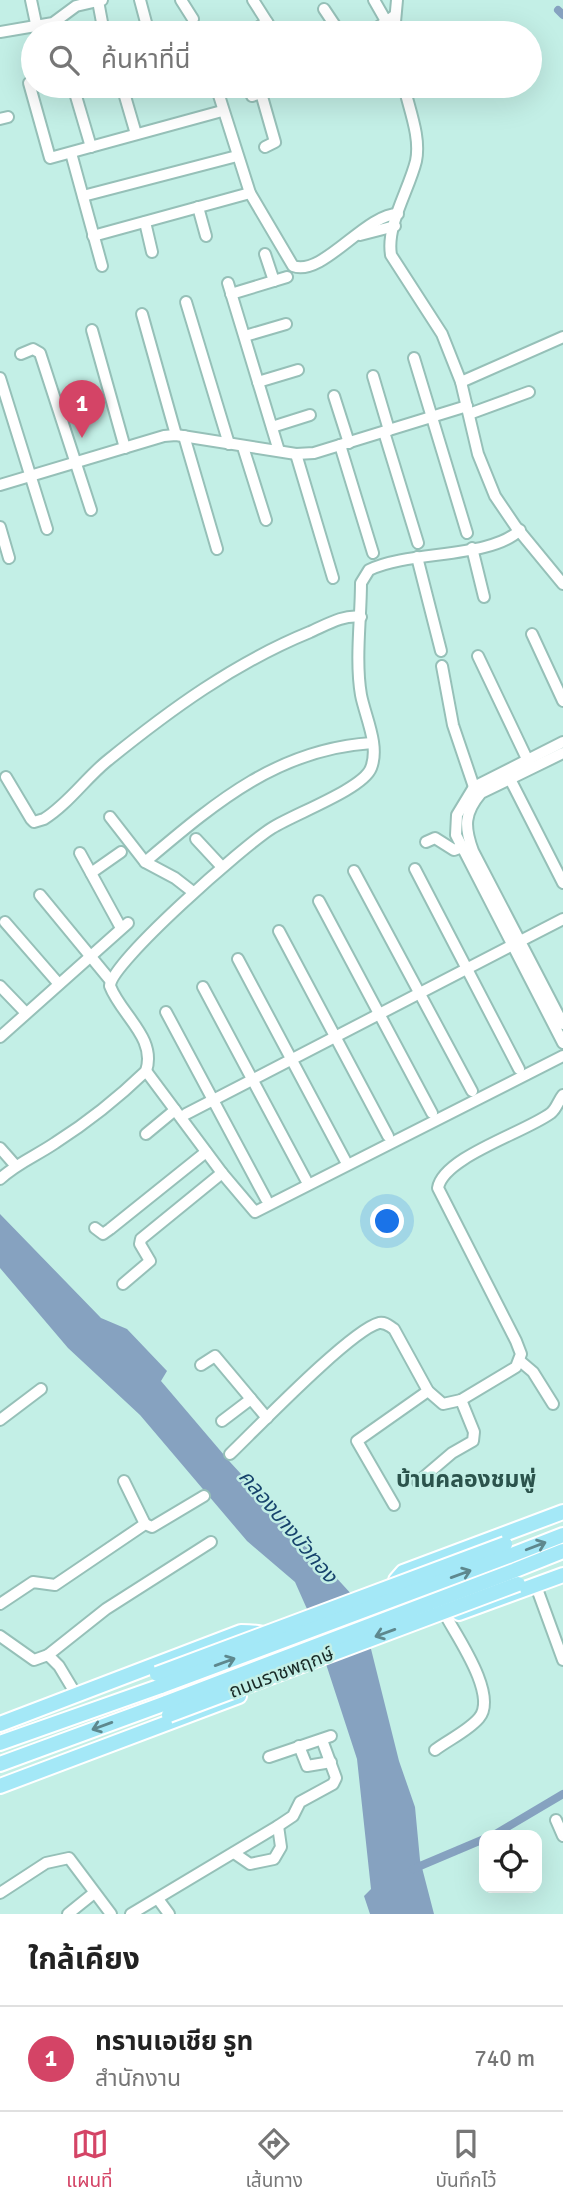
<!DOCTYPE html>
<html lang="th">
<meta charset="utf-8">
<style>
:root{--surface:#fff;--page:#f2f2f2;--text:#222;--muted:#767676;--line:#e0e0e0;--accent:#d44466}
body{margin:0;font-family:Signika,"Noto Sans Thai",sans-serif;background:var(--page);color:var(--text)}
.controls{position:absolute;right:21px;bottom:21px;display:grid;overflow:hidden;border-radius:14px;box-shadow:0 7px 28px #0002}
.controls button{width:63px;height:63px;display:grid;place-items:center;padding:0;border:0;border-bottom:2px solid var(--line);background:var(--surface);color:var(--text);font:35px sans-serif}
.you{position:absolute;left:388px;top:1222px;width:24px;height:24px;margin:-18px;border:5px solid #fff;border-radius:50%;background:#1a73e8;box-shadow:0 0 0 10px #1a73e833}
.badge{display:grid;place-items:center;width:46px;height:46px;border-radius:50%;background:var(--accent);color:#fff;font-size:23px;font-weight:700}
.pin{position:absolute;translate:-50% -58px;filter:drop-shadow(0 2px 4px #0008)}
.pin::after{content:'';position:absolute;top:37px;width:24px;height:21px;background:inherit;clip-path:polygon(0 0,100% 0,50% 100%)}
.list{margin:0;padding:0;list-style:none}
h2{display:flex;justify-content:space-between;align-items:center;height:91px;margin:0;padding:0 28px;font-size:30px}
h2 small{font-size:23px;font-weight:400;color:var(--muted)}
.list li{display:grid;grid-template-columns:46px 1fr auto;gap:21px;align-items:center;box-sizing:border-box;height:105px;padding:0 28px;border-top:2px solid var(--line)}
.list b{display:block;font-size:26px;white-space:nowrap}
.list p{margin:0;font-size:23px;white-space:nowrap;color:var(--muted)}
.list em{font-size:23px;font-style:normal;color:var(--muted)}
.icon{flex:none;width:38px;height:38px;fill:none;stroke:currentColor;stroke-width:2;stroke-linecap:round;stroke-linejoin:round}
.map{position:relative;flex:none;width:563px;height:1914px;overflow:hidden}
.search{position:absolute;background:var(--surface);box-shadow:0 7px 28px #0002;left:21px;right:21px;top:21px;height:77px;display:flex;align-items:center;gap:18px;box-sizing:border-box;padding:0 24px;border-radius:38px;color:var(--muted);font-size:26px}
.sheet{height:196px;background:var(--surface)}
nav{display:flex;justify-content:space-around;align-items:center;box-sizing:border-box;height:98px;border-top:2px solid var(--line);background:var(--surface);font-size:19px;color:var(--muted)}
nav a{display:grid;justify-items:center;gap:4px}
nav .on{color:var(--accent)}
.map>svg:first-child{display:block}
.water{fill:#86a2c0}
.lines{fill:none;stroke-linecap:round;stroke-linejoin:round}
.canal{stroke:#86a2c0;stroke-width:8}
.minor-casing{stroke:#96c0b8;stroke-width:14}
.major-casing{stroke:#fff;stroke-width:18}
.minor{stroke:#fff;stroke-width:10}
.major{stroke:#a4e8f7;stroke-width:14}
.major-bridge-casing{stroke:#fff;stroke-width:18;stroke-linecap:butt}
.major-bridge{stroke:#a4e8f7;stroke-width:14}
.oneway{stroke:#5e888e}
.labels{text-anchor:middle;stroke-width:5;stroke-linejoin:round;paint-order:stroke}
.street-label{font-size:19px;fill:#182926;stroke:#c3efe6}
.water-label{font-size:21px;font-style:italic;fill:#17436c;stroke:#c3efe6}
.quarter-label{font-size:23px;font-weight:bold;fill:#2b534c;stroke:#c3efe6}
</style>
<div class="map">
<svg width="563" height="1914" viewBox="0 0 563 1914">
<rect width="100%" height="100%" fill="#c3efe6"/>
<polygon class="water" points="0,1214 101,1318 127,1329 167,1371 161,1381 230,1462 354,1597 369,1641 399,1761 415,1807 420,1860 434,1914 370,1914 364,1896 371,1889 357,1759 311,1618 295,1582 247,1541 140,1415 68,1348 0,1268"/>
<g class="lines">
<g class="canal">
<polyline points="558,10 563,15"/>
<polyline points="494,1835 563,1794"/>
<polyline points="413,1869 484,1839"/>
</g>
<g class="minor-casing">
<g id="minor">
<polyline points="31,0 38,33"/>
<polyline points="140,0 148,30"/>
<polyline points="181,0 193,19"/>
<polyline points="253,0 274,33"/>
<polyline points="374,0 386,21"/>
<polyline points="98,1 104,33"/>
<polyline points="324,9 340,33"/>
<polyline points="0,32 53,23 76,6 102,0"/>
<polyline points="249,33 267,22"/>
<polyline points="370,33 394,16"/>
<polyline points="394,33 397,0"/>
<polyline points="29,83 50,158 222,111"/>
<polyline points="73,86 91,147"/>
<polyline points="122,86 136,134"/>
<path d="M216 86 250 193 293 266C323 277 365 214 398 214"/>
<path d="M404 86C409 109 421 137 416 161 409 190 386 225 391 255L442 334 461 382 478 454 495 496 516 527 563 584"/>
<polyline points="261,93 275,142 265,147"/>
<polyline points="252,96 282,86"/>
<polyline points="0,119 8,117"/>
<polyline points="71,153 102,266"/>
<polyline points="83,196 237,156"/>
<polyline points="198,207 206,236"/>
<polyline points="145,222 152,252"/>
<polyline points="360,235 395,226"/>
<polyline points="93,236 250,193"/>
<polyline points="265,254 274,281"/>
<polyline points="228,283 279,451"/>
<polyline points="231,294 287,277"/>
<polyline points="186,302 229,444"/>
<polyline points="142,314 176,435"/>
<polyline points="92,330 125,448"/>
<polyline points="245,336 286,324"/>
<polyline points="21,354 33,349 40,353 91,510"/>
<polyline points="414,358 467,533"/>
<polyline points="373,376 389,430"/>
<polyline points="0,378 47,529"/>
<polyline points="258,382 298,370"/>
<polyline points="461,382 563,337"/>
<polyline points="334,396 349,443"/>
<polyline points="469,414 529,392"/>
<polyline points="272,427 310,415"/>
<polyline points="384,432 418,543"/>
<polyline points="184,436 217,549"/>
<polyline points="340,445 373,553"/>
<polyline points="243,447 266,520"/>
<polyline points="296,454 333,578"/>
<polyline points="0,485 164,436 176,435 296,454 314,453 467,406"/>
<polyline points="0,527 9,558"/>
<polyline points="472,548 484,597"/>
<polyline points="417,557 441,651"/>
<polyline points="532,634 563,701"/>
<polyline points="478,656 528,761"/>
<polyline points="442,666 453,725 474,787 479,791"/>
<polyline points="563,742 474,787 457,815 456,835 563,1043"/>
<path d="M563 753 481 793C464 813 464 827 473 851L563 1024"/>
<path d="M6 777 31 819 34 822 44 819C68 804 85 779 107 761 170 710 234 663 310 632 326 625 344 614 361 617"/>
<polyline points="510,779 563,883"/>
<polyline points="110,817 145,862 175,878 193,892"/>
<polyline points="196,839 222,867"/>
<polyline points="426,842 435,838 454,850 462,847"/>
<polyline points="80,853 121,928"/>
<path d="M145 862C215 803 277 749 372 743"/>
<polyline points="415,869 519,1069"/>
<polyline points="354,871 472,1091"/>
<polyline points="91,873 121,852"/>
<polyline points="40,895 110,980"/>
<polyline points="319,901 432,1113"/>
<polyline points="5,922 58,983"/>
<polyline points="279,931 388,1136"/>
<polyline points="238,959 345,1160"/>
<polyline points="0,986 26,1013"/>
<polyline points="203,987 306,1180"/>
<polyline points="166,1012 266,1199"/>
<polyline points="0,1037 128,923"/>
<polyline points="146,1071 222,1173 255,1212 563,1056"/>
<polyline points="186,1114 563,919"/>
<polyline points="146,1134 175,1110"/>
<polyline points="0,1148 15,1165"/>
<path d="M0 1179C17 1163 36 1156 55 1143 88 1122 118 1098 146 1071 157 1038 121 1015 110 986 110 963 246 844 272 828 294 814 363 789 371 768 380 746 365 716 361 695 355 660 361 618 361 583L369 570C410 550 490 559 520 530"/>
<polyline points="95,1228 103,1234 110,1229 206,1152"/>
<polyline points="123,1284 150,1261 140,1244 141,1239 222,1173"/>
<polyline points="520,1361 533,1372 553,1404"/>
<polyline points="201,1365 215,1356 267,1418"/>
<polyline points="0,1420 41,1389"/>
<polyline points="222,1421 251,1399"/>
<path d="M230 1454C256 1429 351 1330 379 1323 386 1322 389 1326 394 1329L428 1391 443 1404 461 1400 516 1367 521 1354 516 1341 438 1188C443 1157 526 1132 551 1113 557 1108 558 1101 563 1095"/>
<polyline points="124,1481 145,1524"/>
<polyline points="418,1482 452,1453 473,1441 474,1432 461,1400"/>
<polyline points="394,1505 357,1441 428,1391"/>
<polyline points="536,1586 563,1660"/>
<polyline points="0,1604 33,1582 55,1585 145,1524 152,1527 204,1496"/>
<polyline points="0,1636 34,1660 48,1655 59,1666 77,1696"/>
<polyline points="48,1655 106,1609 211,1542"/>
<polyline points="299,1746 307,1766 331,1762"/>
<path d="M435 1750C448 1740 468 1731 479 1718 498 1696 458 1638 447 1618"/>
<polyline points="269,1757 331,1736"/>
<polyline points="556,1820 563,1836"/>
<polyline points="234,1853 250,1864 274,1859 281,1847 278,1826"/>
<polyline points="0,1893 46,1863 69,1858 111,1914"/>
<polyline points="158,1899 169,1914"/>
<polyline points="68,1914 94,1893"/>
<polyline points="131,1914 278,1826 293,1816 300,1802 333,1784 336,1778 322,1740"/>
</g>
</g>
<g class="major-casing">
<g id="major">
<polyline points="509,1556 563,1535"/>
<polyline points="513,1571 563,1551"/>
<polyline points="459,1613 563,1575"/>
<path d="M410 1621C398 1611 395 1595 396 1580L403 1572 563 1512"/>
<path d="M0 1724 241 1632C260 1632 278 1633 283 1654L279 1670"/>
<polyline points="0,1743 161,1686"/>
<polyline points="0,1764 166,1703"/>
<polyline points="0,1786 239,1696"/>
</g>
</g>
<use href="#minor" class="minor"/>
<use href="#major" class="major"/>
<g class="major-bridge-casing">
<g id="major-bridge">
<polyline points="157,1674 505,1544"/>
<polyline points="161,1686 509,1556"/>
<polyline points="166,1703 513,1571"/>
<polyline points="169,1715 518,1584"/>
</g>
</g>
<use href="#major-bridge" class="major-bridge"/>
</g>
<defs><path id="oneway-shaft" d="M-6 0H5M1.5-3L5.5 0L1.5 3" fill="none" stroke-width="1.6" stroke-linecap="round" stroke-linejoin="round" transform="scale(1.75)"/></defs>
<g class="oneway">
<use href="#oneway-shaft" transform="translate(536 1546) rotate(-21)"/>
<use href="#oneway-shaft" transform="translate(461 1574) rotate(-20)"/>
<use href="#oneway-shaft" transform="translate(385 1633) rotate(160)"/>
<use href="#oneway-shaft" transform="translate(225 1662) rotate(-20)"/>
<use href="#oneway-shaft" transform="translate(102 1726) rotate(160)"/>
</g>
<g class="labels">
<g class="street-label">
<text transform="translate(281 1672) rotate(-21)" y="7">ถนนราชพฤกษ์</text>
</g>
<g class="water-label">
<text transform="translate(288 1526) rotate(50)" y="7">คลองบางบัวทอง</text>
</g>
<g class="quarter-label">
<text x="466" y="1487">บ้านคลองชมพู่</text>
</g>
</g>
</svg>
<div class="controls">
<button><svg class="icon" aria-label="locate" viewBox="0 0 24 24"><circle cx="12" cy="12" r="6"/><path d="M12 2v4M12 18v4M2 12h4M18 12h4"/></svg></button>
</div>
<div class="you"></div>
<div class="pin badge" style="left:82px;top:438px">1</div>
<div class="search"><svg class="icon" aria-label="search" viewBox="0 0 24 24"><circle cx="10" cy="10" r="6"/><path d="M15 15l6 6"/></svg>ค้นหาที่นี่</div>
</div>
<section class="sheet">
<h2>ใกล้เคียง<small></small></h2>
<ul class="list">
<li><span class="badge">1</span><div><b>ทรานเอเชีย รูท</b><p>สำนักงาน</p></div><em>740 m</em></li>
</ul>
</section>
<nav>
<a class="on"><svg class="icon" aria-label="map" viewBox="0 0 24 24"><path d="M3 6l6-2 6 2 6-2v14l-6 2-6-2-6 2zM9 4v14M15 6v14"/></svg>แผนที่</a>
<a><svg class="icon" aria-label="directions" viewBox="0 0 24 24"><path d="M12 3l9 9-9 9-9-9zM9 14v-3h6M13 9l2 2-2 2"/></svg>เส้นทาง</a>
<a><svg class="icon" aria-label="saved" viewBox="0 0 24 24"><path d="M7 4h10v16l-5-4-5 4z"/></svg>บันทึกไว้</a>
</nav>
